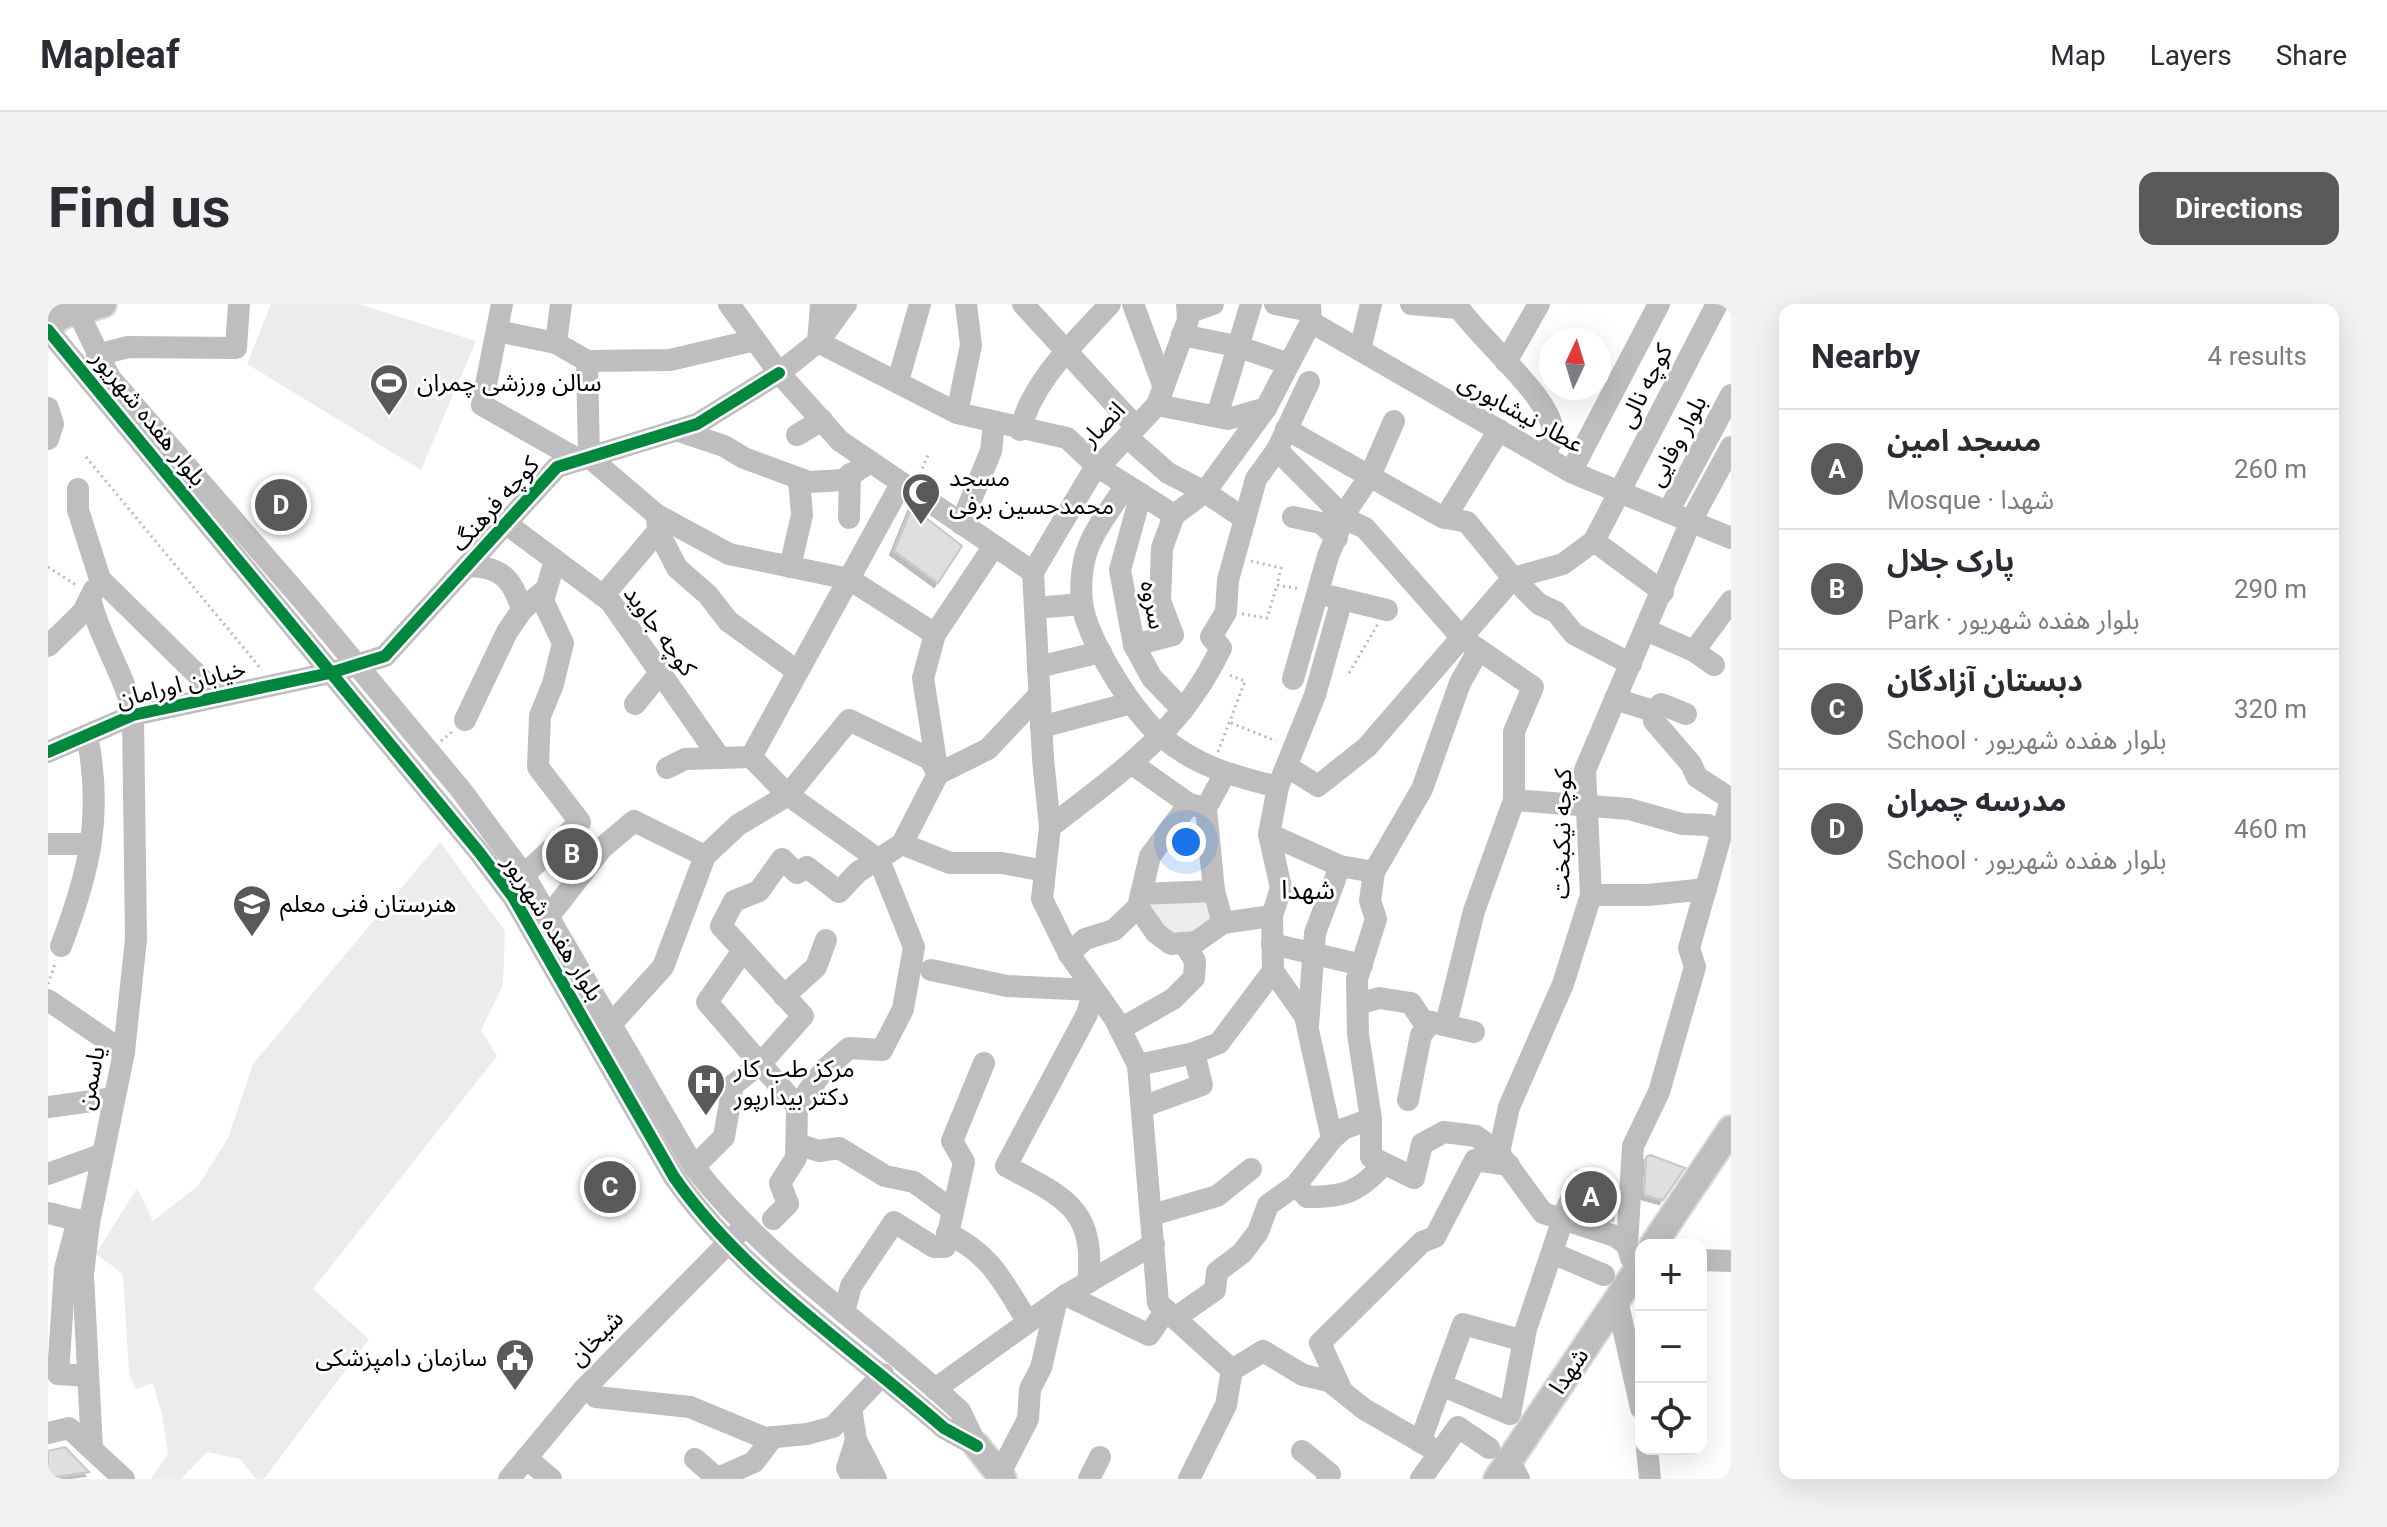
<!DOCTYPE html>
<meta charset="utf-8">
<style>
:root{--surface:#fff;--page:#f2f2f3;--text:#2b2b33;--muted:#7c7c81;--line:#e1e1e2;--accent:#595959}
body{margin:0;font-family:Roboto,"Noto Sans Arabic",sans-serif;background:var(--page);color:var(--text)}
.controls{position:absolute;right:24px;bottom:24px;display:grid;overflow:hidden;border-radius:16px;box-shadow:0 8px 32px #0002}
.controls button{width:72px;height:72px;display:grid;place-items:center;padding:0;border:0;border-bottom:2px solid var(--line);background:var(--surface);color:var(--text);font:40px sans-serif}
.compass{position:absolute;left:1491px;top:24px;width:72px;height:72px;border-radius:50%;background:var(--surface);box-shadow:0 8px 32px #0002;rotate:4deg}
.you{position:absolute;left:1138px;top:538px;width:28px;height:28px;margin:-20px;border:6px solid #fff;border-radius:50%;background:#1a73e8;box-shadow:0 0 0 12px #1a73e833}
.badge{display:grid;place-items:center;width:52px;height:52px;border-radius:50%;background:var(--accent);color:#fff;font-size:26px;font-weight:700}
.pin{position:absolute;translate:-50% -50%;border:4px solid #fff;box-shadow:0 2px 8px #0006}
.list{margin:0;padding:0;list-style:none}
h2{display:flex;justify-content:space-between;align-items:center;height:104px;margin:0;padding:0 32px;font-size:34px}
h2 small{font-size:26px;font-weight:400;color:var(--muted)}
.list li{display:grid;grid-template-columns:52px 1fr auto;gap:24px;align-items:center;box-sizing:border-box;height:120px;padding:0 32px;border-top:2px solid var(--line)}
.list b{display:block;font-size:30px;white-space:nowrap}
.list p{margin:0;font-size:26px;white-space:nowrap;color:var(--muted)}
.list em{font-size:26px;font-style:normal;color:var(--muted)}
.icon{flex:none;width:44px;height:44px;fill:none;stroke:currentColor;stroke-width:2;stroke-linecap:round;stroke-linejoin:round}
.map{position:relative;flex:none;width:1683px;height:1175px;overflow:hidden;border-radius:16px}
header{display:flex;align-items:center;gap:48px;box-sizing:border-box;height:112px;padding:0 40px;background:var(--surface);border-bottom:2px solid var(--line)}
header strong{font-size:38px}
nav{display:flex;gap:44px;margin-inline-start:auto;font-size:28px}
.intro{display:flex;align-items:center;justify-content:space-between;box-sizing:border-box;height:192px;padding:0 48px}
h1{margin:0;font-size:56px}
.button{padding:20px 36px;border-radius:16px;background:var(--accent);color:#fff;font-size:28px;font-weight:700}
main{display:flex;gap:48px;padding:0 48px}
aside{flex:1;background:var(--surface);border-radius:16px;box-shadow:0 8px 32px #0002}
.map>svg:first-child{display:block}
.green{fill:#ececec}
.building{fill:#dfdfdf;stroke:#c7c7c7;stroke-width:2;filter:url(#shadow)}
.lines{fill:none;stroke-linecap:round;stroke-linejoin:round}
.major-casing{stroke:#dbdbdb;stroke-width:30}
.path{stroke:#b9b9b9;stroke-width:3;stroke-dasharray:2 4;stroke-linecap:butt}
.minor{stroke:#bebebe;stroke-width:22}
.major{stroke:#bebebe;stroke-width:26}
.cycleway-casing{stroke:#fff;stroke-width:17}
.cycleway{stroke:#00873e;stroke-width:12}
.labels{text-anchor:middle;stroke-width:6;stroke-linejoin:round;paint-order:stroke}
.poi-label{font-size:24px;fill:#000;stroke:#fff;text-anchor:start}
.street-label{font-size:24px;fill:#000;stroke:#fff}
.neighbourhood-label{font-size:26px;fill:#000;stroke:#fff}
</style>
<header>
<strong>Mapleaf</strong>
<nav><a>Map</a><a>Layers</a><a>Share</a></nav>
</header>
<div class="intro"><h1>Find us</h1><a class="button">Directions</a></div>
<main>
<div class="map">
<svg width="1683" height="1175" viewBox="0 0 1683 1175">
<defs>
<filter id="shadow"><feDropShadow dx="-4" dy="4" stdDeviation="0" flood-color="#0004"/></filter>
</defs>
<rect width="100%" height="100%" fill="#fff"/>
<g class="green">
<polygon points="223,0 311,0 428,37 373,166 199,60"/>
<polygon points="535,520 553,537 513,581 495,564"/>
<polygon points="392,538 457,627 455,681 433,726 449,752 265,985 321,1035 216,1175 208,1175 192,1155 159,1148 133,1175 103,1175 120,1150 114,1110 105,1079 88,1085 81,1070 75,970 48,950 89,884 105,917 150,882 180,834 205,760"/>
<polygon points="1109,593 1166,593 1170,617 1136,634 1121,633 1100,605"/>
</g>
<g class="building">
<polygon points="864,203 914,242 890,279 846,247"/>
<polygon points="1602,851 1637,864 1615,896 1596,891 1598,853"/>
<polygon points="1528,867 1569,881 1565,917 1512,900"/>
<polygon points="17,1143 41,1168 0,1174 0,1147"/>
</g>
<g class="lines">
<g class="major-casing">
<g id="major">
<path d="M0 26C10 6 35 7 55 0"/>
<polyline points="1605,941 1683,825"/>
<polyline points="929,1142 955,1175"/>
<polyline points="1449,1175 1593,960"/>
</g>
</g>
<g class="path">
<polyline points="38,153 214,366"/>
<polyline points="872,170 880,151"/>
<polyline points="1203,257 1233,264 1229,281"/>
<polyline points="0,263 28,281"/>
<polyline points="1194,310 1219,314 1229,281 1252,285"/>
<polyline points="1301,369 1330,320"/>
<polyline points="1183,419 1228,437"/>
<polyline points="393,437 405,427"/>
<polyline points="1170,448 1197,377 1178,370"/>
<polyline points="0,680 8,657"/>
</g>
<g class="minor">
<polyline points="454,0 434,101 531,156"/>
<polyline points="681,0 731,69 792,137 985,268"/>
<polyline points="798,0 770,38 909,109 1019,134 1050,163 1126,211"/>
<polyline points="975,0 1088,123"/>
<polyline points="1085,0 1115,81"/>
<polyline points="1227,0 1262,7"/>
<polyline points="1262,0 1263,18 1523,168 1683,234"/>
<polyline points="1363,0 1410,4"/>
<path d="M1408 0C1428 32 1505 94 1505 129 1505 136 1499 146 1496 152"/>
<path d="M30 8 62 74 259 301 413 486 476 571 646 863C721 959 824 1025 912 1107L929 1142"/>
<polyline points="1140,9 1165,0"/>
<path d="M0 26 431 548 465 593 626 873C694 971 806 1045 896 1124L929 1142"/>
<polyline points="449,27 508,39 539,57 622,56 707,36"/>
<polyline points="1134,31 1188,42 1241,60"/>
<polyline points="508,39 513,0"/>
<polyline points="1312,46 1323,0"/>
<polyline points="49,51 80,43 188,44 191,0"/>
<polyline points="539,57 541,153 609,211 681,250 801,275 887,330"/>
<polyline points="1458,58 1491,0"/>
<polyline points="850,77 872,0"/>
<polyline points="1109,101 1180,115 1218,104 1263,18"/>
<polyline points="0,104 5,120 0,135"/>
<polyline points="909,109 923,41 918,0"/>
<polyline points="1169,112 1203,0"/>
<polyline points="1238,125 1394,213 1419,218 1465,274 1491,300 1508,308 1526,330 1583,360"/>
<polyline points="628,126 676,142 696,154 761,178 795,176 822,158"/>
<path d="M972 126C986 74 1027 39 1062 0"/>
<polyline points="749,131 774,116"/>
<polyline points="1079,133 1120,169 1157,188 1197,215"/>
<polyline points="1229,146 1298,215 1317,224 1414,334 1485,383 1466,428 1466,496 1426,607 1398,720"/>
<polyline points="1523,168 1611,0"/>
<path d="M1078 181C1066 201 1048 222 1040 244 1034 259 1032 282 1034 298 1038 334 1086 410 1114 433 1148 462 1188 473 1230 483"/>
<polyline points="30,185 30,206 52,275"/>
<polyline points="1093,190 1072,266 1086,341 1104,374 1135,406"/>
<polyline points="1620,208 1683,91"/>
<polyline points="609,211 610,227 629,264 660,291 680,317 749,367"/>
<polyline points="1245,213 1273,219 1289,234"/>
<polyline points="801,214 802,170"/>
<polyline points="1397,214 1451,126"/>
<polyline points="456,218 562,297 672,454"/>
<polyline points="913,220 943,147 946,119"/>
<polyline points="1546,237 1615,288"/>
<path d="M422 262C454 263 465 276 474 306"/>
<polyline points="742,263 754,211 751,175"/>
<polyline points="985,268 995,455 1002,523 994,595 1021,650 1067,715 1090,761 1110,999 1184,1066"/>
<polyline points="985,268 1042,172 1109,101 1140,16 1139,0"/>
<polyline points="52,275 171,392"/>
<polyline points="555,292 610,227"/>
<polyline points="1281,292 1339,306"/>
<path d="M42 294C52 337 78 372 85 411L88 635 76 748 41 919 35 970 44 1145"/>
<polyline points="987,304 1034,300"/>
<polyline points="1598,326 1646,347 1683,297"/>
<polyline points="1086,341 1125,331 1112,297 1114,244 1126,211 1157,188 1218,104"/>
<polyline points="0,342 35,308 46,286"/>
<polyline points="1430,347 1412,379 1374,485 1326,568 1322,597 1328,615 1309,675 1310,730 1323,815 1323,853 1366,874 1374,840 1396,828 1428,832 1451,849 1495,909 1567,932 1579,941 1583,954"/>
<polyline points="1646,347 1666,361"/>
<polyline points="990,363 1053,348"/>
<polyline points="1245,375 1280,252 1299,206 1322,172 1346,117"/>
<polyline points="1567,395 1605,407 1613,400 1638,410"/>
<polyline points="587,400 612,369"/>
<polyline points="1605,407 1606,417 1643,460 1649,473 1683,495"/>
<polyline points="417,416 459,328 474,306 498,285"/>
<polyline points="993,423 1083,399"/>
<polyline points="0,448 85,411 282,369 337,352 509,163 649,120 731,69 770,38 773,0"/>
<polyline points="703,453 853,180"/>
<polyline points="1083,459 1141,500 1153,503"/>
<polyline points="1240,463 1270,482 1319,443 1465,274 1515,260 1546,237 1669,0"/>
<polyline points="619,464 637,455 703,453 740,491 831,556 866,643 855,705 834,746 801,744 776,766 749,802 748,854 732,879 740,900 725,915"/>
<polyline points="1466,496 1581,505 1634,520 1660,521 1674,528"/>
<path d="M1002 523C1074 467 1133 428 1173 344L1163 333 1178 308 1180 276 1208 175 1229 146 1261 78"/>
<polyline points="1221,530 1292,562 1326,568"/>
<polyline points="0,540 42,540"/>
<polyline points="854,540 890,470 875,374 887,330 946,242"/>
<polyline points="476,571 532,518 490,463 492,412 505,380 515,339 495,297 507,256"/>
<polyline points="1093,590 1166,587"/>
<polyline points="1543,591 1600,591 1658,585"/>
<polyline points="1090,603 1108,629 1123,640 1148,638 1175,619 1224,612"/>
<polyline points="501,612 554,544 586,517 657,552"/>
<polyline points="1175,619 1166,587 1158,504 1176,471"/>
<polyline points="1224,640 1314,661"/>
<path d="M13 642C42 566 55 511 39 431"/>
<polyline points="694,648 659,698 749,802"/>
<polyline points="1021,650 1037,635 1066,626 1090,603 1102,552 1141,500"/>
<path d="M883 666 959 682 1046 686 1039 710 958 862C1017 894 1048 904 1040 979"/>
<polyline points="736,692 768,663 778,636"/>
<polyline points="0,696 76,748"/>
<polyline points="1310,700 1331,694 1363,699 1374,716 1426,728"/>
<polyline points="564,719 615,663 657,552 690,521 740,491 801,416 882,455 890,470 940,445 991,391"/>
<polyline points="1260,722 1267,629 1292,562"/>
<polyline points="1072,725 1125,695 1146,674 1147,657 1136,639"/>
<polyline points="1090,761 1146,749 1171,739 1225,667"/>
<polyline points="1360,796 1373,731 1383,718"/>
<polyline points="0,803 66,794"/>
<polyline points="1094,803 1154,781 1146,749"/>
<polyline points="1284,835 1257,712 1225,667 1224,612 1233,584 1221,530 1230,483 1267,391 1294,295"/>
<polyline points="749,840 771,847 791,844 837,872 866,878 904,906"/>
<polyline points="1451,849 1461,803 1515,680 1543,591 1537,466 1643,217 1683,143"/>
<polyline points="646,863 676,833 685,781 714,758 755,712 673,622 686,597 711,587 734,555 749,569 759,563 791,588 810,568 854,540 902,559 954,559 997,567"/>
<polyline points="0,870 55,850"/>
<path d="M1248 881 1259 893C1297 893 1311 888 1336 860"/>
<polyline points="0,909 41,919"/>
<polyline points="1104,911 1169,892 1203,865"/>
<polyline points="30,916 17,965 10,1070 40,1072"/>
<path d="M899 929C944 951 954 977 980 1018"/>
<polyline points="1579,941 1585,842 1611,788 1647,663 1641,644 1683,496"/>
<polyline points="1504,949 1556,971"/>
<polyline points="1653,956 1683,957"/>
<polyline points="1018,991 1101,1031 1118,1006"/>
<polyline points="1569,996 1593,1104"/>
<polyline points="796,1008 803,982 846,918 886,943 897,943 916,858 904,837 936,759"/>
<polyline points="1127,1014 1167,986 1169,968 1194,949 1210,928 1220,901 1248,881 1284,835 1295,825 1323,815"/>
<polyline points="1184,1066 1215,1047 1255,1071 1281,1077 1316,1105 1392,1149"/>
<polyline points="1393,1081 1462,1110 1478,1025 1515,915"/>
<polyline points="887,1085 1018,991 1106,940"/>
<polyline points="1294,1087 1272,1039 1374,938 1387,933 1427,856 1461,861"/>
<polyline points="548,1093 642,1103 717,1134 759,1130 785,1123 835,1070"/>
<polyline points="803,1104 808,1136 799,1164 805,1175"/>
<polyline points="0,1129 21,1124 76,1175"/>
<polyline points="808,1136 828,1175"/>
<polyline points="1372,1138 1415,1020 1476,1037"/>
<polyline points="1599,1145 1602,1175"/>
<polyline points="1254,1147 1282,1170 1279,1175"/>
<polyline points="478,1154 503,1175"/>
<polyline points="647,1155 670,1175"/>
<polyline points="1461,1157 1471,1175"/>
<polyline points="951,1171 980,1115 982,1085 993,1064 1008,999"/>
<polyline points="670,1174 706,1158 725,1133"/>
<polyline points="461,1175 535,1086 692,927"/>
<polyline points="1041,1175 1052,1153"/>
<polyline points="1141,1175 1178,1101 1184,1066"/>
<polyline points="1373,1175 1410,1123 1441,1144"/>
</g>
<use href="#major" class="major"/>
<g class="cycleway-casing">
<g id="cycleway">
<path d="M0 26 431 548 465 593 626 873C694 971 806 1045 896 1124L929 1142"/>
<polyline points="0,448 85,411 282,369 337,352 509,163 649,120 731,69"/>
</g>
</g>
<use href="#cycleway" class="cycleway"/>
</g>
<defs>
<g id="stadium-pin" transform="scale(2)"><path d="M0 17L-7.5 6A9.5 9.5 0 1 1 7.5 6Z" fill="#595959" stroke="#fff"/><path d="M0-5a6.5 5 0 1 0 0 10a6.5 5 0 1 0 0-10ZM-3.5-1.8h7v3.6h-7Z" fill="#fff"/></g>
<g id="mosque-pin" transform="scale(2)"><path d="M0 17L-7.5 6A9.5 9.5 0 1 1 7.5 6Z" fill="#595959" stroke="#fff"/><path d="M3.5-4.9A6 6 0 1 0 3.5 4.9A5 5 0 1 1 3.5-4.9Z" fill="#fff"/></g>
<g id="school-pin" transform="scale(2)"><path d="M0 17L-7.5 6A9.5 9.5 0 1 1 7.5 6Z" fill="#595959" stroke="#fff"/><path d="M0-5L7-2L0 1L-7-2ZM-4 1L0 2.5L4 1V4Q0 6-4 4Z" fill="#fff"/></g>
<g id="hospital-pin" transform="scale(2)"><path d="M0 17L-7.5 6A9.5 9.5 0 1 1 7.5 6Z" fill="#595959" stroke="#fff"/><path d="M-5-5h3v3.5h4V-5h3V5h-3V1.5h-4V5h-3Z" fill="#fff"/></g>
<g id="civic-pin" transform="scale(2)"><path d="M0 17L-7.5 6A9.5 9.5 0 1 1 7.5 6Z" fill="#595959" stroke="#fff"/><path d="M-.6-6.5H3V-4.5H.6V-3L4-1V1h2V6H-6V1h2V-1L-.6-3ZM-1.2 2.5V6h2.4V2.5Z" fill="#fff"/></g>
</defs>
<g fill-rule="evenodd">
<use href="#stadium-pin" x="341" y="79"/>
<use href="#mosque-pin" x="873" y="188"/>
<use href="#school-pin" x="204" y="600"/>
<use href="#hospital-pin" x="658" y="779"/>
<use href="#civic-pin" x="467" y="1054"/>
</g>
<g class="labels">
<g class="poi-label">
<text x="369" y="87">سالن ورزشی چمران</text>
<text x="901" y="182">مسجد<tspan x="901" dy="28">محمدحسین برفی</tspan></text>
<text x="232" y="608">هنرستان فنی معلم</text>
<text x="686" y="773">مرکز طب کار<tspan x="686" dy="28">دکتر بیدارپور</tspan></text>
<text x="439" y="1062" text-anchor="end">سازمان دامپزشکی</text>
</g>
<g class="street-label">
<text transform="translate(1597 82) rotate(-63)" y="8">کوچه نالی</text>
<text transform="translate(1473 109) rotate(29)" y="8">عطار نیشابوری</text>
<text transform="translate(101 114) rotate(51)" y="8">بلوار هفده شهریور</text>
<text transform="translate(1055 120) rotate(-46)" y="8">انصار</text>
<text transform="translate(1629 137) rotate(-62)" y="8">بلوار وفایی</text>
<text transform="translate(447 200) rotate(-48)" y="8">کوچه فرهنگ</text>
<text transform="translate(1105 301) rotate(79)" y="8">سروه</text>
<text transform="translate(612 327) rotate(54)" y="8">کوچه جاوید</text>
<text transform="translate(133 380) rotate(-14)" y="8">خیابان اورامان</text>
<text transform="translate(1514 530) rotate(-89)" y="8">کوچه نیکبخت</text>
<text transform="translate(505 624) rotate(58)" y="8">بلوار هفده شهریور</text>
<text transform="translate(43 774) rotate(-79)" y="8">یاسمن</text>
<text transform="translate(548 1034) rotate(-46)" y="8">شیخان</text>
<text transform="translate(1521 1067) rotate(-56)" y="8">شهدا</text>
</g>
<g class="neighbourhood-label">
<text x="1260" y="595">شهدا</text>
</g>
</g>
</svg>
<div class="controls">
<button>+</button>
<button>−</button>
<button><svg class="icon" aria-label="locate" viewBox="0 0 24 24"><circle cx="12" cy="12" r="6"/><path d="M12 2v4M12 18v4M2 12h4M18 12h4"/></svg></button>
</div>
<svg class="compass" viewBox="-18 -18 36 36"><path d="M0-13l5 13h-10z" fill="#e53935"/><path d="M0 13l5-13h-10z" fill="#7c7c81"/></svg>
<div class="you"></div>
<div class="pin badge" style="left:1543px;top:893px">A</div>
<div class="pin badge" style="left:524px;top:550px">B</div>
<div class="pin badge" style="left:562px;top:883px">C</div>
<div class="pin badge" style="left:233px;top:201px">D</div>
</div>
<aside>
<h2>Nearby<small>4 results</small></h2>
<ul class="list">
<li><span class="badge">A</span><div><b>مسجد امین</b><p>Mosque · شهدا</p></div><em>260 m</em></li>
<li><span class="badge">B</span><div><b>پارک جلال</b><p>Park · بلوار هفده شهریور</p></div><em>290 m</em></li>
<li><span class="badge">C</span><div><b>دبستان آزادگان</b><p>School · بلوار هفده شهریور</p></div><em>320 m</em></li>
<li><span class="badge">D</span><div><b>مدرسه چمران</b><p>School · بلوار هفده شهریور</p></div><em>460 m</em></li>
</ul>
</aside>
</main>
